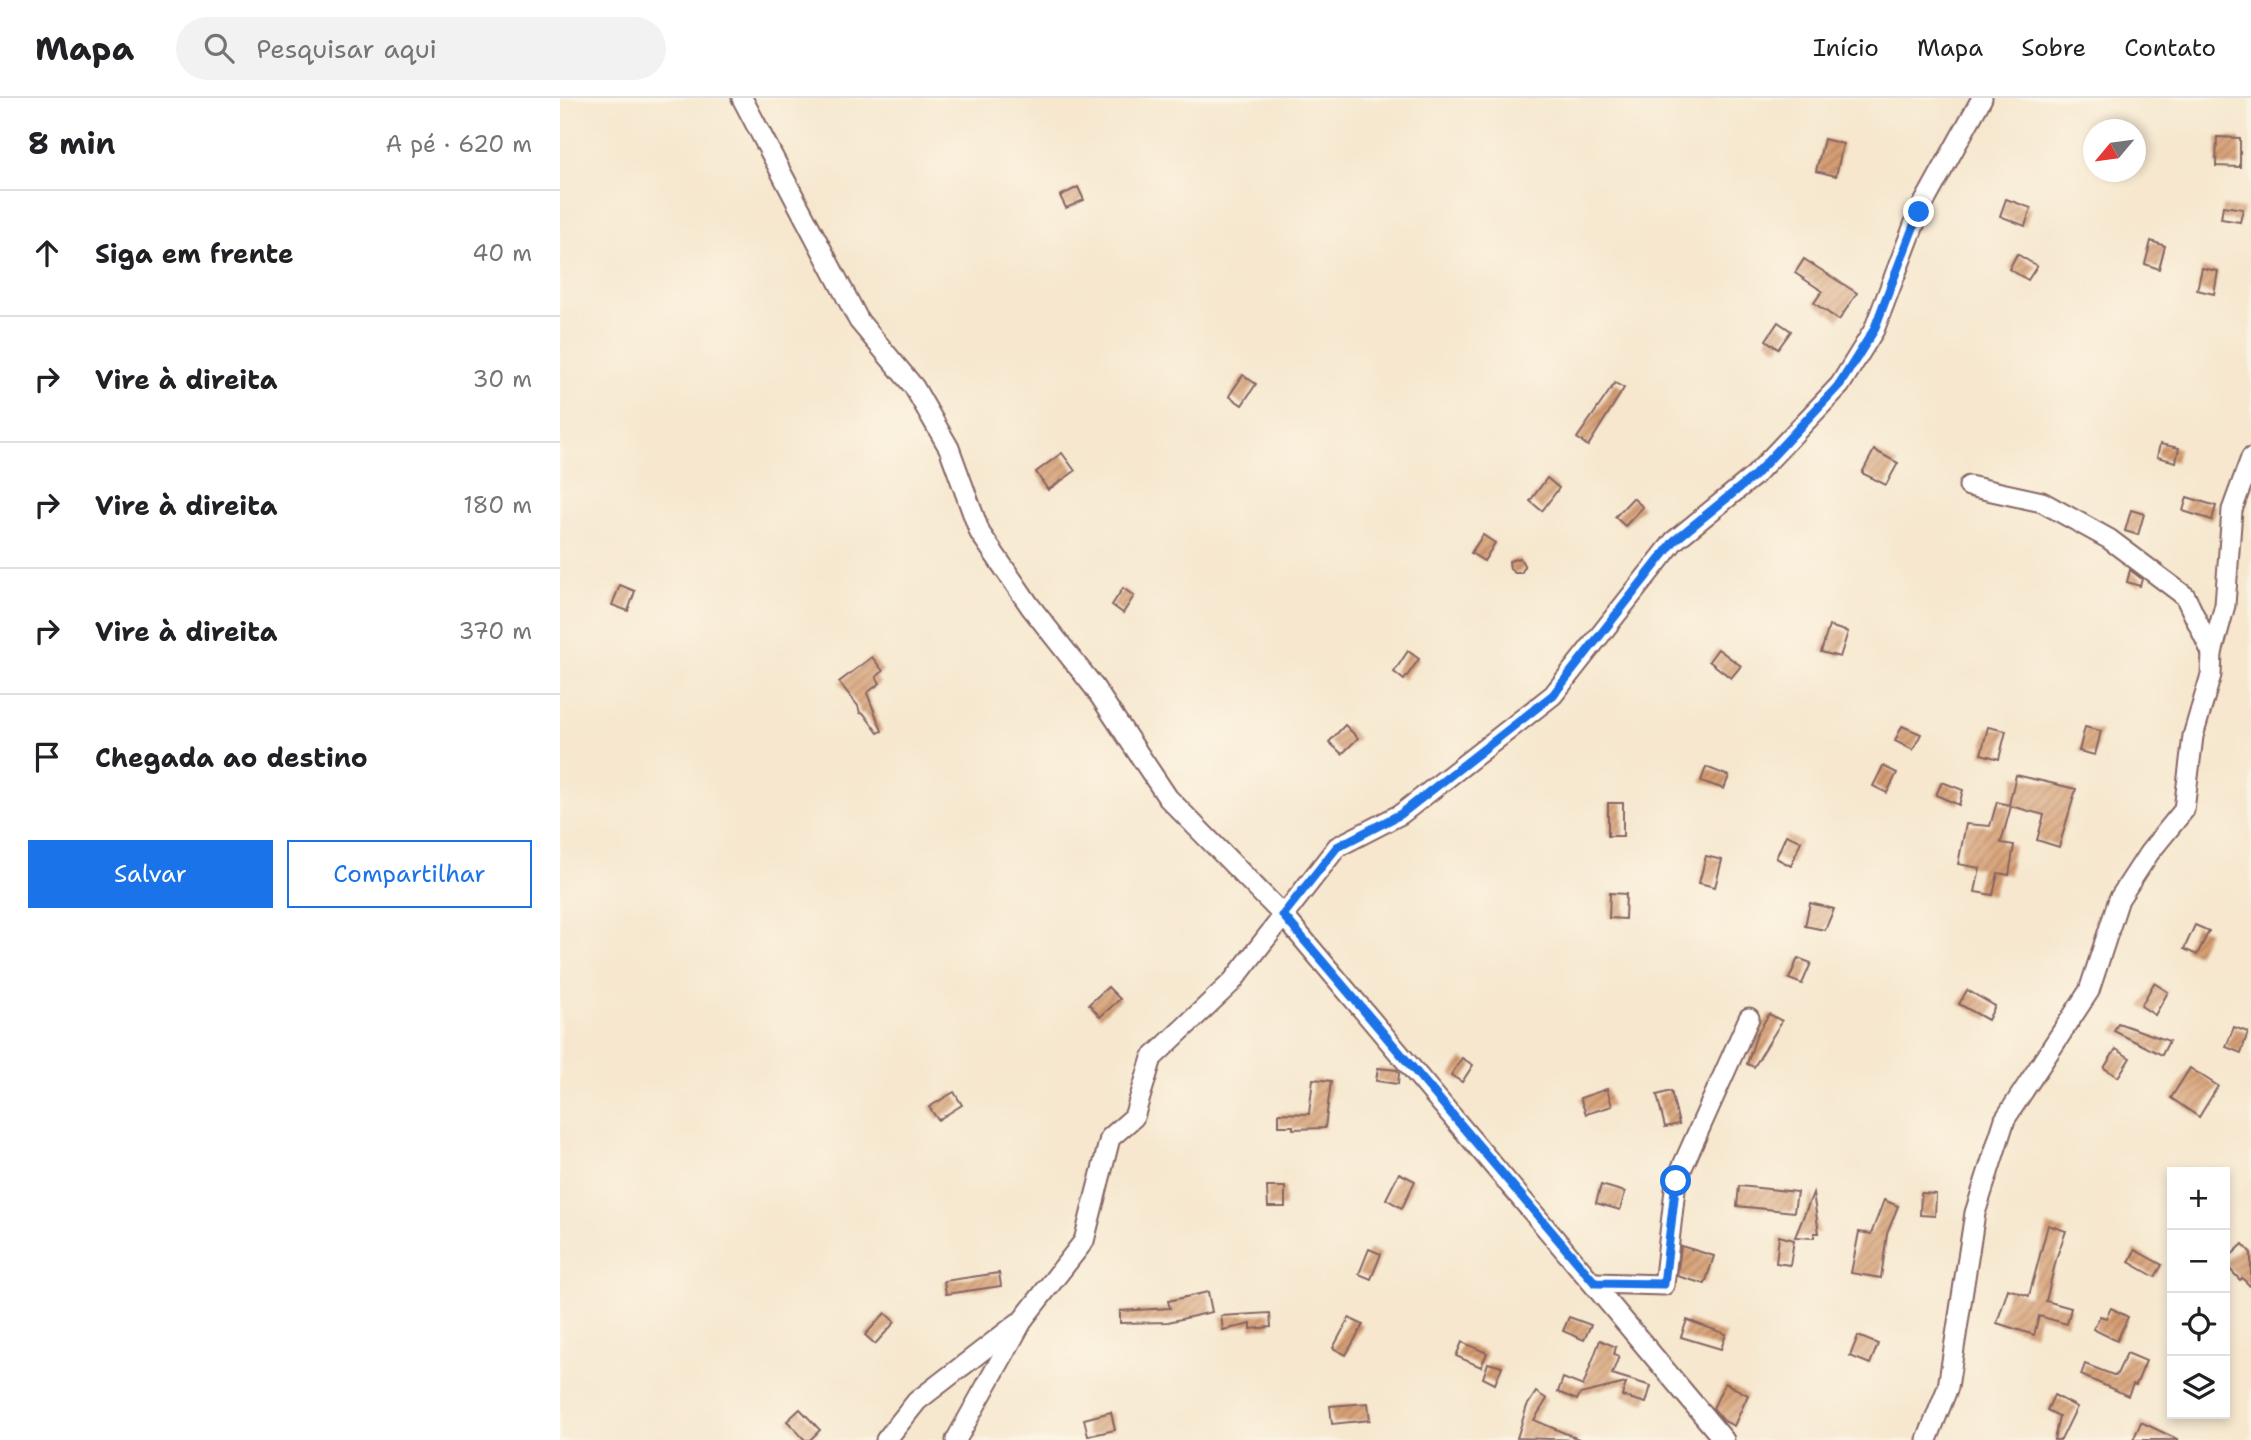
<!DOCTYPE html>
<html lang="pt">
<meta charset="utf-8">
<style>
:root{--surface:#fff;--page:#f2f2f2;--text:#202124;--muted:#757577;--line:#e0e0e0;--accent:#1a73e8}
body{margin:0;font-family:"Shantell Sans",sans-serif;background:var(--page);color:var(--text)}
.controls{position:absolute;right:21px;bottom:21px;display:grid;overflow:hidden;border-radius:0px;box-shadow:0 4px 10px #0003}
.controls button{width:63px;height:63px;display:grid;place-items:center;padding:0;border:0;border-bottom:2px solid var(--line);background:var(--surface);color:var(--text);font:35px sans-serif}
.compass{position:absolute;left:1523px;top:21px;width:63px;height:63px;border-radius:50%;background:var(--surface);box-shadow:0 4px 10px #0003;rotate:241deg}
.stop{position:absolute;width:21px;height:21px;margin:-16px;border:5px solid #1a73e8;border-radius:50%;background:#fff}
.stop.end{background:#1a73e8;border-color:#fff;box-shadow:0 2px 7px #0008}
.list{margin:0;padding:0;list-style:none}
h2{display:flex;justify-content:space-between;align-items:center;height:91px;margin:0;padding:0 28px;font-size:30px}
h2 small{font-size:23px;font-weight:400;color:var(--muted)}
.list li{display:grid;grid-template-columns:46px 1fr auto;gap:21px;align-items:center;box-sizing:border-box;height:126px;padding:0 28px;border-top:2px solid var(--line)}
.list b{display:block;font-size:26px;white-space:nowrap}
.list em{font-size:23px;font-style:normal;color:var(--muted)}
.actions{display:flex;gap:14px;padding:21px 28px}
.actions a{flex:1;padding:16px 0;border:2px solid var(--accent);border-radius:0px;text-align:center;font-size:24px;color:var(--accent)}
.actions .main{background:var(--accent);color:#fff}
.icon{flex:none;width:38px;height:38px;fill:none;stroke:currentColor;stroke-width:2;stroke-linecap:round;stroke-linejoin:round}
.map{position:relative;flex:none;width:1691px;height:1342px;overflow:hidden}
header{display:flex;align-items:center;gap:42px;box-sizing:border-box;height:98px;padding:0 35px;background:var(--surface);border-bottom:2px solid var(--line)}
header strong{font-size:33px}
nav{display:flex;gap:38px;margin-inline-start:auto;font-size:24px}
.search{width:490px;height:63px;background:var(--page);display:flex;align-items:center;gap:18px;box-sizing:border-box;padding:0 24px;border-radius:38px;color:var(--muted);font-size:26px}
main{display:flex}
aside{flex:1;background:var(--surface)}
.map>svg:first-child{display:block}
.building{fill:url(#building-hatch)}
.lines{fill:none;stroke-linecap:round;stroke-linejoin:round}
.minor-casing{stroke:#866564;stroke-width:23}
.minor{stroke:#fff;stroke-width:19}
.route{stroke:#1a73e8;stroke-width:9}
</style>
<header>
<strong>Mapa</strong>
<div class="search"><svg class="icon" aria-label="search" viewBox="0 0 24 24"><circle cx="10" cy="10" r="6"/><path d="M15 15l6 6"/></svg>Pesquisar aqui</div>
<nav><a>Início</a><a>Mapa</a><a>Sobre</a><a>Contato</a></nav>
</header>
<main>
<aside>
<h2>8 min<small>A pé · 620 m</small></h2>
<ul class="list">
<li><svg class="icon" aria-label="ahead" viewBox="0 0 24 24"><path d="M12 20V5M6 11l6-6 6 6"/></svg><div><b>Siga em frente</b></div><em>40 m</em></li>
<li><svg class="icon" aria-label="right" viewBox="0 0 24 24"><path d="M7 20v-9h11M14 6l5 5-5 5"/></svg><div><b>Vire à direita</b></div><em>30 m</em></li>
<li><svg class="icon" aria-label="right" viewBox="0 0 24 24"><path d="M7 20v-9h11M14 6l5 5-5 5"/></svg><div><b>Vire à direita</b></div><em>180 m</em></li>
<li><svg class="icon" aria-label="right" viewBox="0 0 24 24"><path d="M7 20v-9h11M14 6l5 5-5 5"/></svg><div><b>Vire à direita</b></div><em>370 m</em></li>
<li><svg class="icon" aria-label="arrive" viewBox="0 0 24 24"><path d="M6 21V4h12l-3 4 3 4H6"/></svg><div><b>Chegada ao destino</b></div></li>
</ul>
<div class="actions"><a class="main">Salvar</a><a>Compartilhar</a></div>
</aside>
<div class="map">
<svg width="1691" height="1342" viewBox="0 0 1691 1342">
<defs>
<pattern id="building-hatch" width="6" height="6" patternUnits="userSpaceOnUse" patternTransform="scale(1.75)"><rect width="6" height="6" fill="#d59d72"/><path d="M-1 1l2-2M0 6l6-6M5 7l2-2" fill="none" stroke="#af7f5e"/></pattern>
</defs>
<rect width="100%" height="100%" fill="#fcf5e5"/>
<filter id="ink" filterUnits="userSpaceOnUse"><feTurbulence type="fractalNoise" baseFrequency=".0143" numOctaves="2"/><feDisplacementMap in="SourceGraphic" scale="14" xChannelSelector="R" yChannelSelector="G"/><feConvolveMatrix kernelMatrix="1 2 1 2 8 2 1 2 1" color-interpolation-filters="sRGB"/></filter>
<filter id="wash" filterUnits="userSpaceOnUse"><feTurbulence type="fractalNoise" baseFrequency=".00686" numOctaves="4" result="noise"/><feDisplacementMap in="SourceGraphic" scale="28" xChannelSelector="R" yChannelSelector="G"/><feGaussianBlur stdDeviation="1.57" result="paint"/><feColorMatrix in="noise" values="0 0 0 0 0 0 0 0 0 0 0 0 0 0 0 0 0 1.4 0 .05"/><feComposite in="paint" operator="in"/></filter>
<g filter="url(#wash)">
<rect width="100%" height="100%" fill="#f6e7ce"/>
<g id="blocks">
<g class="building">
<polygon points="1657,39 1680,40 1680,69 1656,68"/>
<polygon points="1264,41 1283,46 1276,78 1256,73"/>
<polygon points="518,89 524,102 506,110 500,98"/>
<polygon points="1446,101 1471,110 1465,128 1440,118"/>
<polygon points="1663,108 1683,111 1680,124 1661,121"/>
<polygon points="1591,143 1605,148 1599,171 1585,166"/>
<polygon points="1457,156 1477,168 1468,182 1449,171"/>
<polygon points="1244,161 1297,195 1279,222 1254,205 1262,193 1235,175"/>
<polygon points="1642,170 1658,173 1654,196 1637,192"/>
<polygon points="1218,224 1231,233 1218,251 1206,242"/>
<polygon points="683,277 696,286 682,307 669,298"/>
<polygon points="1055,285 1064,290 1028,348 1017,340"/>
<polygon points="1600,346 1619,350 1616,364 1597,359"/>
<polygon points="1314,352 1338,365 1326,387 1302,375"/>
<polygon points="502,355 515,373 488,392 476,374"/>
<polygon points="987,380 999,390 982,413 970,403"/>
<polygon points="1627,399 1656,408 1652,422 1623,413"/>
<polygon points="1073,400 1083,409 1065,428 1055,419"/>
<polygon points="1571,412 1584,416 1578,437 1565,433"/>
<polygon points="923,437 935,445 924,463 911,455"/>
<polygon points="960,460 965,469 961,475 955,475 950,471 949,463"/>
<polygon points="1570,472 1582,481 1580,488 1567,484"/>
<polygon points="60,487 75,493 68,513 52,507"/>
<polygon points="563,490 574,498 563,515 552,507"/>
<polygon points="1269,528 1288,534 1280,559 1261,554"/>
<polygon points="1158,551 1181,568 1171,580 1149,563"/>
<polygon points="848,553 859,561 844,582 834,574"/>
<polygon points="312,559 323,573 316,579 320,585 307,595 322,633 318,635 304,616 300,615 298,608 279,584"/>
<polygon points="785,627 798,640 782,656 769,644"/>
<polygon points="1342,628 1361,636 1353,652 1335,643"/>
<polygon points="1428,629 1446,633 1439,661 1421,656"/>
<polygon points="1525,629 1541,633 1535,657 1519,653"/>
<polygon points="1323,668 1337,675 1327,695 1313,688"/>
<polygon points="1146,669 1169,678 1164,691 1141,683"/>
<polygon points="1456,677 1516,691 1499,749 1477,742 1484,717 1451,708 1441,745 1454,747 1449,777 1438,775 1433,797 1415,794 1420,770 1398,766 1406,726 1430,728 1437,704 1449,707"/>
<polygon points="1382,684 1403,692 1399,707 1376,697"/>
<rect x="1048" y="705" width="15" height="33"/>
<polygon points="1226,737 1241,743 1231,768 1216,760"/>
<polygon points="1146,758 1162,762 1155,789 1139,785"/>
<polygon points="1050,795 1066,796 1065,821 1049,820"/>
<polygon points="1250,805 1274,811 1265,832 1245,828"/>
<polygon points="1635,827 1649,833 1637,857 1624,851"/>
<polygon points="1238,860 1251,865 1242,886 1229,881"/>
<polygon points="1594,885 1608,894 1595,917 1581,908"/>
<polygon points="548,889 560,901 540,919 529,906"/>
<polygon points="1407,892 1435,908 1428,922 1399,906"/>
<polygon points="1209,916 1222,923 1194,969 1187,966 1197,936"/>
<polygon points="1558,925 1609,943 1602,957 1554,933"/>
<polygon points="1674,929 1688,934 1681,955 1666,949"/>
<polygon points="1556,951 1570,960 1558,979 1544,970"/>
<polygon points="902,960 913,967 902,984 891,977"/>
<polygon points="818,970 837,972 839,975 838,986 816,983"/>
<polygon points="1630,970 1658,988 1639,1019 1611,1000"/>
<polygon points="753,981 771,983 765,1030 733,1031 733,1028 719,1028 719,1015 749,1016"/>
<polygon points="1047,991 1052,1008 1026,1016 1020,1000"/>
<polygon points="1111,993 1119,1026 1105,1029 1097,997"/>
<polygon points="394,994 402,1007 378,1022 369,1009"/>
<polygon points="839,1075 855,1083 842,1110 826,1101"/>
<polygon points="1041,1087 1065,1094 1060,1112 1036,1105"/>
<polygon points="1179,1088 1237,1094 1234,1114 1177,1108"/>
<polygon points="707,1089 725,1089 725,1109 708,1109"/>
<polygon points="1253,1095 1259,1135 1254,1135 1254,1140 1235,1139"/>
<polygon points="1361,1095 1376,1096 1375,1118 1360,1117"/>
<polygon points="1324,1102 1338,1108 1327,1136 1321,1180 1291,1175 1299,1134 1311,1136"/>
<polygon points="1488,1127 1506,1133 1497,1158 1486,1203 1511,1210 1507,1226 1479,1218 1474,1237 1437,1225 1448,1191 1469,1198"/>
<polygon points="1219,1138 1234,1142 1230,1167 1216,1165"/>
<polygon points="1683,1146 1691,1155 1691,1189 1682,1180 1680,1182 1665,1166 1665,1163"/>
<polygon points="1121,1148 1154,1158 1145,1186 1117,1178"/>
<polygon points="809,1151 821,1156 811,1181 799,1176"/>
<polygon points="1575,1152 1602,1167 1595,1179 1569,1164"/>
<polygon points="439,1175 441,1188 386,1196 384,1183"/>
<polygon points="648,1194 652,1214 608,1224 560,1225 560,1213 610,1210 608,1203"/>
<polygon points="1551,1210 1568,1219 1557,1243 1533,1231 1540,1218 1546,1220"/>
<polygon points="325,1215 335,1224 315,1246 305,1237"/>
<polygon points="710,1215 711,1229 691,1231 691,1226 663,1232 661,1218"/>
<polygon points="1009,1219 1031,1227 1024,1242 1003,1233"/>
<polygon points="789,1220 803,1227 786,1257 773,1250"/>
<polygon points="1127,1222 1166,1236 1161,1251 1121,1239"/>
<polygon points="1298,1238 1318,1246 1310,1266 1290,1258"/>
<polygon points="1040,1242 1056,1249 1054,1256 1059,1258 1052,1276 1091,1288 1086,1305 1062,1298 1066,1285 1020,1296 1017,1302 998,1294 1003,1280 1023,1288"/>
<polygon points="902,1244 927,1255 921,1269 896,1258"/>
<polygon points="1567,1255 1586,1263 1576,1287 1573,1286 1568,1298 1521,1277 1525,1266 1556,1278"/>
<polygon points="928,1265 942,1269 935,1286 923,1280"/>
<polygon points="1165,1285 1188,1297 1174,1328 1164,1323 1153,1310"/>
<polygon points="976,1294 987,1301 974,1322 1021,1342 957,1340 967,1308"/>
<polygon points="1494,1297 1517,1309 1501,1342 1494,1342 1499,1318 1487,1312"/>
<polygon points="808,1305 810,1322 772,1326 770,1308"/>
<polygon points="240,1311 260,1332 250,1342 245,1342 227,1323"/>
<polygon points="551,1314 555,1332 528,1338 524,1321"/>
<polygon points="1581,1324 1619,1342 1573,1342"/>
</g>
</g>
</g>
<g filter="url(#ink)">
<use href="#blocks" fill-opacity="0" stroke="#866564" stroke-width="2"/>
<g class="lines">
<g class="minor-casing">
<g id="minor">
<polyline points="182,0 299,223 354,289 389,350 420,435 470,508 534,589 608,700 723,817 1164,1342"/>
<polyline points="1409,388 1482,404 1549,441 1625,498 1652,555"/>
<polyline points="1035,1185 1104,1187 1116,1083 1189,920"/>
<polyline points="326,1342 357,1303 458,1225"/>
<polyline points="396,1342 464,1220 524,1143 550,1040 574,1019 592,960 672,884 777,749 841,716 993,597 1114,443 1194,378 1280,287 1314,232 1359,114 1422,0"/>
<polyline points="1367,1342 1388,1289 1415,1115 1445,1021 1529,893 1559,801 1589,755 1624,712 1633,638 1651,577 1652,555 1665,507 1672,412 1691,360"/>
</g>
</g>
<use href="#minor" class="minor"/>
</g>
</g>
<g class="lines" filter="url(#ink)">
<polyline class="route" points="1116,1083 1104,1186 1035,1185 723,817 777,749 841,716 993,597 1114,443 1194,378 1280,286 1314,232 1359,114"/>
</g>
</svg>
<div class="controls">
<button>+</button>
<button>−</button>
<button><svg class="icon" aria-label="locate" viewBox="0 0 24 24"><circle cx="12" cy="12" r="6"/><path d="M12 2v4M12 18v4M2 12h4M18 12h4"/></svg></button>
<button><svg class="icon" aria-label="layers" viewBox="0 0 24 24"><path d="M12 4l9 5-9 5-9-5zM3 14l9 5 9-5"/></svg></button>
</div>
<svg class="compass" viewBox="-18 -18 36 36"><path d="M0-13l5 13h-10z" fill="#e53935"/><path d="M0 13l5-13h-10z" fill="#757577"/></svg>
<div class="stop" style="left:1116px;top:1083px"></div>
<div class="stop end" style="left:1359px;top:114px"></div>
</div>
</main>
